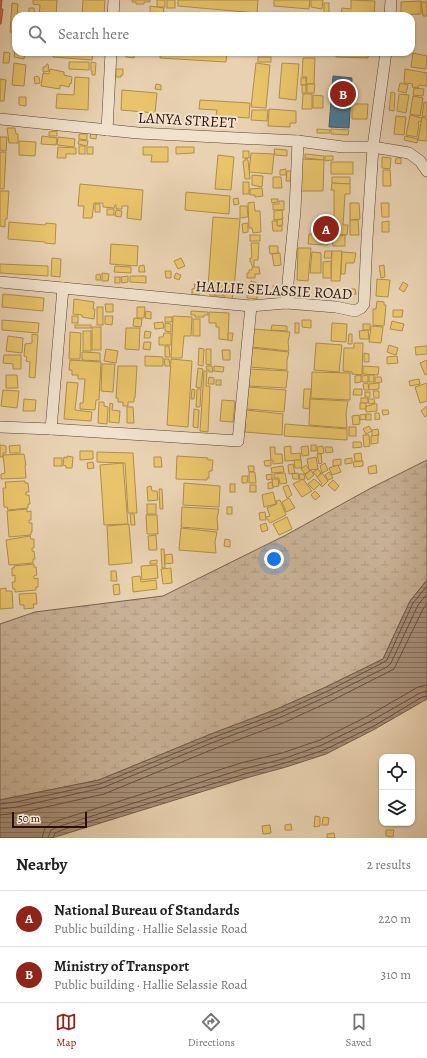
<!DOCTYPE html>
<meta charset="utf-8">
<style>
:root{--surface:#fff;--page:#f6f6f6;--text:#222;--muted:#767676;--line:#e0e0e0;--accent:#8f2418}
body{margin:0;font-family:Alegreya,serif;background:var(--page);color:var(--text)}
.controls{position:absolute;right:12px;bottom:12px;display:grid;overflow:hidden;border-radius:8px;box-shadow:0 1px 3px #0004}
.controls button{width:36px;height:36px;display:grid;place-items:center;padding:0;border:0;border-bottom:1px solid var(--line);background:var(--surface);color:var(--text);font:20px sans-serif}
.scale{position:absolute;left:12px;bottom:10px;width:75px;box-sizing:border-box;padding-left:4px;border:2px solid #280f07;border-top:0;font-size:11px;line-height:14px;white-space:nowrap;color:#280f07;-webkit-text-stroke:3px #f1e2cd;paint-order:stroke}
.you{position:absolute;left:274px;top:559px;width:14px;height:14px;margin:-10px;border:3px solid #fff;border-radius:50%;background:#1a73e8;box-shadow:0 0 0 6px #1a73e833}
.badge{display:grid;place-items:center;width:26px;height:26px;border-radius:50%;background:var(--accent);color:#fff;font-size:13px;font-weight:700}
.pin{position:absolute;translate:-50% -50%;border:2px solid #fff;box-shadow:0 1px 4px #0006}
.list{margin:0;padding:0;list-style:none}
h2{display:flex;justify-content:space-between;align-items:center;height:52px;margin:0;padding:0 16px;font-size:17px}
h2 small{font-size:13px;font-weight:400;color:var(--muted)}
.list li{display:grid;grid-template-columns:26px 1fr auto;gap:12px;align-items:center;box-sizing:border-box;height:56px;padding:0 16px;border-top:1px solid var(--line)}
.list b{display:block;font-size:15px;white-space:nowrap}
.list p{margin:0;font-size:13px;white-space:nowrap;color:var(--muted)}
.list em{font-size:13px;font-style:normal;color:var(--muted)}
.icon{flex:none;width:22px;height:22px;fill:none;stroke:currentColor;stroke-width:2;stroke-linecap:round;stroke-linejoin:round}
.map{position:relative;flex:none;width:427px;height:838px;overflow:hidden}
.search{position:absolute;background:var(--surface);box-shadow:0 1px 3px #0004;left:12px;right:12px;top:12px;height:44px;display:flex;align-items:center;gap:10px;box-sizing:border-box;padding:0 14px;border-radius:12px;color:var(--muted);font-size:15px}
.sheet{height:164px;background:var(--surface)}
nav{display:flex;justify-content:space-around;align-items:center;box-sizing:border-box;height:56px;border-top:1px solid var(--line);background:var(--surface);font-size:11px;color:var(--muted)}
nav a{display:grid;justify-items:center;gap:2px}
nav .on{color:var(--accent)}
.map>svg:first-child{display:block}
.wetland{fill:url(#wetland-marsh);stroke:#78604e}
.water{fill:url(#water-rules);stroke:#745c4b}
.homes{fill:#e9c46a;stroke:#af8e4c}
.shops{fill:#e76f51;stroke:#ae523b}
.public{fill:#457b9d;stroke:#3c5b70}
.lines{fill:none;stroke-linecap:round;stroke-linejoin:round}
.shore{stroke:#685040;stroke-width:1}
.street-casing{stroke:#584032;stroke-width:12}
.street{stroke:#f1e2cd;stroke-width:11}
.labels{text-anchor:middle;stroke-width:4;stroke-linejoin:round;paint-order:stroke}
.street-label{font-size:15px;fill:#280f07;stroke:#f1e2cd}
</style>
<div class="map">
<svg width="427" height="838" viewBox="0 0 427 838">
<defs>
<pattern id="wetland-marsh" width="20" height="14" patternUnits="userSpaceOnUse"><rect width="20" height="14" fill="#c8b195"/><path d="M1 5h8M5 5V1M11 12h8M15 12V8" fill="none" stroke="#ac977f"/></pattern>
<pattern id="water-rules" width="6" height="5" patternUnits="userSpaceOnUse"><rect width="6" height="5" fill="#a79078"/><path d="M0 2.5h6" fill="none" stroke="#887460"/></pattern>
</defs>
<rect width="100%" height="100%" fill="#e9d2b2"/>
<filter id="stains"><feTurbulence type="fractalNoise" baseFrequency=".005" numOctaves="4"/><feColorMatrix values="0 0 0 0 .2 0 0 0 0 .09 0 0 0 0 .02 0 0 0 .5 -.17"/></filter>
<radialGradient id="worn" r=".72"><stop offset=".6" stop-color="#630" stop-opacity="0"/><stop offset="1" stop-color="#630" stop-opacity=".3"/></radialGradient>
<polygon class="wetland" points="427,460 427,580 410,601 383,659 326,687 277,709 211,734 99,780 0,800 0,624 35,612 163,596 286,535 371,488"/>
<polygon class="water" points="427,580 427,699 375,729 326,754 286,767 246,778 52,838 0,838 0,800 99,780 211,734 277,709 326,687 383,659 410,601"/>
<g class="homes">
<polygon points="33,0 57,0 56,16 39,16 40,5 33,4"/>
<polygon points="83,0 105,0 104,16 82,16"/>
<polygon points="132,0 150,0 150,2 144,2 144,4 136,4 136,2 132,2"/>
<rect x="157" y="0" width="8" height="7"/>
<rect x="167" y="0" width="8" height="8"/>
<polygon points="178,0 258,0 257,13 178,6"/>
<polygon points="274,0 310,0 309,9 274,6"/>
<polygon points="311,0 323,0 322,9 311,7"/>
<polygon points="351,0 375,1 374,16 341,16 342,8 351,9"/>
<polygon points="421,1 421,14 401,15 401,2"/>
<polygon points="421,2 427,2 427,16 423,16"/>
<polygon points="12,3 18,4 17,16 16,16 16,32 10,32"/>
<rect x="324" y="3" width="5" height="10"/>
<polygon points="150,6 164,8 163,16 145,16 146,13 150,13"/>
<polygon points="29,8 34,8 35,15 29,15"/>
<polygon points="15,50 16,52 25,52 24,59 14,57"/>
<polygon points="4,52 10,53 9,63 3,63"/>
<polygon points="53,52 93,52 92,60 53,57"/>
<polygon points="126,52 134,52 134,58 126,57"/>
<polygon points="160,52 227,52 226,62 160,58"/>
<polygon points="337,52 369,52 368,58 336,57"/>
<polygon points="413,53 427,56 426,69 411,67"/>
<rect x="258" y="57" width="13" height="5"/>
<polygon points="303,58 315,58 314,84 306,84 307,77 302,77"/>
<polygon points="69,62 89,62 89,70 69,69"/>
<polygon points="91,62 96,63 95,75 92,75 92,71 91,71"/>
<polygon points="14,63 26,65 24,86 12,85"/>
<polygon points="256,63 270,65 266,108 251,107"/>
<polygon points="282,63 299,64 296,100 279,98"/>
<polygon points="47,64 48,64 49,71 43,72 43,67 45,67"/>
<polygon points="50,69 64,72 64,75 72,77 71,84 70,83 69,87 60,85 60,89 41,86 43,73 49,74"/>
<polygon points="116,69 123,69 123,75 121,75 121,77 116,77"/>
<polygon points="405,69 427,73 427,86 419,85 418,88 412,87 413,84 404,83"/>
<polygon points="37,76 39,77 40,83 35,84 34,77"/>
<polygon points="75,77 89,78 88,110 56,108 57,94 74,95"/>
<rect x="301" y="78" width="5" height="7"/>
<polygon points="0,79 6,80 4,101 0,101"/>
<polygon points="400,83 408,85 406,93 398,91"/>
<polygon points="156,84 161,85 161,90 155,89"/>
<polygon points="307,84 315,84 314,93 307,93"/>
<rect x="302" y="85" width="4" height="8"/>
<polygon points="414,88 424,89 423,96 413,95"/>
<polygon points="122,90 157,93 155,113 121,110"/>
<polygon points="391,92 395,93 394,111 389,110"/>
<polygon points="303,94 312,94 312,109 302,109"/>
<polygon points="399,94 409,95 406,113 397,111"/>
<polygon points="313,95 323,96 323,108 313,108"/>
<polygon points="413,96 423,98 420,116 410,114"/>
<polygon points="19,97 26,97 26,106 19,105"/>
<polygon points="200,100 250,103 249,118 216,116 217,110 199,109"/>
<polygon points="424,102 427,103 427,117 422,116"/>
<polygon points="352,104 368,104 367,119 352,119"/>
<polygon points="269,109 296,111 296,123 290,123 290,127 268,126"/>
<polygon points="252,110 268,110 267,121 251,120"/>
<polygon points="410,115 422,118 421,122 419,121 418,124 419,124 417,137 406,135"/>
<polygon points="396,116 406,117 404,135 394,134"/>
<polygon points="422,117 427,119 427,141 418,140"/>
<polygon points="7,128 15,128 16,134 18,134 18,143 9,143"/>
<polygon points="317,129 330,130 330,133 317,133"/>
<polygon points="331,129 349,130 348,135 331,134"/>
<polygon points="57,131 57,136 49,136 49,132"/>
<polygon points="91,132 97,133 96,139 90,138"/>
<polygon points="79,134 87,134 87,140 79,139"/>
<polygon points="42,136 57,138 56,145 41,144"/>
<polygon points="405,136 418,139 417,143 404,140"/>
<polygon points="0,137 7,137 6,151 0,150"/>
<polygon points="58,137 75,139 74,147 57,145"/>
<polygon points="79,140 88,141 87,146 78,144"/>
<polygon points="19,141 36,142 35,156 19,155"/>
<rect x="79" y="146" width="6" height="8"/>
<polygon points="58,147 76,148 76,154 66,154 66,158 57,158"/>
<rect x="87" y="147" width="6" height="7"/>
<polygon points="143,147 168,147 168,162 151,162 152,155 143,155"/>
<polygon points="176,147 194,147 194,153 176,154"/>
<polygon points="274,149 287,150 287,156 275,155"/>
<rect x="243" y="151" width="6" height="7"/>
<polygon points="0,152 6,152 4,189 0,189"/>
<polygon points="251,153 274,154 272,174 249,172"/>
<polygon points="305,154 324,156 324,160 305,158"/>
<polygon points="218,155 234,157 231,190 215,189"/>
<polygon points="325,156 333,156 333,160 325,161"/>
<polygon points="382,157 391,158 390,169 382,168"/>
<polygon points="247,158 247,160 248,160 250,179 245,179 243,161 245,161 245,159"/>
<polygon points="396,158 401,158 401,164 395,163"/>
<polygon points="301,159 324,160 323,191 299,191"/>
<rect x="331" y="162" width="22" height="12"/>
<polygon points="286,169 286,175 280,175 280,170"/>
<polygon points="383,170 390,170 391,186 383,186"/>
<polygon points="287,171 292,171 291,181 286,181"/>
<polygon points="252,175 263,176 262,187 252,185"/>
<polygon points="273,177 281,177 282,188 273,188"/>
<polygon points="332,177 350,177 350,184 332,183"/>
<rect x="243" y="182" width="6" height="12"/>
<polygon points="332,183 350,184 350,194 345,194 343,225 348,225 347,235 327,234 328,225 334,225 334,190 331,190"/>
<polygon points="80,184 143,190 141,220 127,218 128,206 122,206 122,209 116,209 116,205 115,205 114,208 103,207 103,203 94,203 92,218 83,218 84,206 78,206"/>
<polygon points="262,188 263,196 255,197 255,195 250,195 250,189"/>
<polygon points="0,191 9,191 7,219 5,219 5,227 0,226"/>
<polygon points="186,192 230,196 229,214 185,210"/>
<polygon points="238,198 239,204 234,205 233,199"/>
<polygon points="271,199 278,199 278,202 272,203"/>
<polygon points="279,201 284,201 284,210 273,210 273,204 279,204"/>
<polygon points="254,202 255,211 260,211 261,232 253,233 252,228 249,228 248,203"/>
<polygon points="350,203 359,203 360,219 350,220"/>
<polygon points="381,203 389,203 389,217 382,217"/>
<rect x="95" y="204" width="5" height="8"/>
<polygon points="240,206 247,206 248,217 240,218"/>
<rect x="107" y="209" width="7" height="6"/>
<polygon points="116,210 122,211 121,217 115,216"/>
<polygon points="282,210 283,219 274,220 274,211"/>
<polygon points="213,217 240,219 234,289 208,287"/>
<polygon points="282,219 283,225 277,226 277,220"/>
<polygon points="350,220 358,220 359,235 350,235"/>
<polygon points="272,221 277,221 277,226 282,226 282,231 273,231"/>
<polygon points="389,221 389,232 382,232 382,222"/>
<polygon points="9,222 45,225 46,223 56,224 55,244 45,243 45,242 8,239"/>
<polygon points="248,223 248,232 243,233 242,224"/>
<polygon points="309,234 329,235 328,245 308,244"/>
<rect x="250" y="235" width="10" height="6"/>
<polygon points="345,235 345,246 333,246 332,236"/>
<polygon points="251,243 259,243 258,260 254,260 254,266 252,266 251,262 250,262 250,258 252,258"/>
<polygon points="111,244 138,246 137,266 110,264"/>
<polygon points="269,246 278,246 278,253 270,254"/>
<polygon points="298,248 311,248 308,281 297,280"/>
<polygon points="325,251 332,251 331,258 324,258"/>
<polygon points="332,251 342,251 340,281 331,281"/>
<polygon points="312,252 321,253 321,273 310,273"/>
<polygon points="342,252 356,253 354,263 346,263 345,274 341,274"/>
<polygon points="280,253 281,265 274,266 272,254"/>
<polygon points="52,258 61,259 60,277 51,276"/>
<polygon points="181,258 185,266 178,269 174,261"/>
<polygon points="331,261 331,278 323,278 323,262"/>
<polygon points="0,264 48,266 48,276 0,273"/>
<polygon points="144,265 145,272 139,272 139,266"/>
<polygon points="384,265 385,277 381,278 379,266"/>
<polygon points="115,266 131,267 131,273 114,272"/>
<polygon points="252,267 259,267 260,274 255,274 255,278 247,278 247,273 249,273 249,270 252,270"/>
<polygon points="165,271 171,271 171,278 166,278"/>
<polygon points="102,273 109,274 108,281 102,281"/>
<polygon points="176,273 181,275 179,280 174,278"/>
<polygon points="100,274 101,280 96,280 96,275"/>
<polygon points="128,276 128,282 122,283 121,277"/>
<polygon points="130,276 146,276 146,283 130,282"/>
<rect x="115" y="277" width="5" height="6"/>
<polygon points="377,279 390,280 388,297 376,296"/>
<polygon points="251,281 258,283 257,299 247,298 247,295 252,295 252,290 253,290 254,287 250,286"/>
<polygon points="403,282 408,285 404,292 399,289"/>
<polygon points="194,284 199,284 200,294 192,295 192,289 195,288"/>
<polygon points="278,285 278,293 274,293 273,286"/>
<rect x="301" y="288" width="7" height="5"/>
<polygon points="349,289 355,289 356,294 349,295"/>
<rect x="210" y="290" width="5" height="6"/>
<polygon points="218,290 223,290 223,296 216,296 216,291 218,291"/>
<polygon points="224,293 233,293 232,300 224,299"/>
<polygon points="3,294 44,298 43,311 2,307"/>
<polygon points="74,299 94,302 93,309 95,309 94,319 82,317 82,315 73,314"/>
<polygon points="377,301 384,302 384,305 386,305 384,326 373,325 373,309 376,309"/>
<polygon points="105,304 113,304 113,312 106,312"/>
<rect x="97" y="307" width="6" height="18"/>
<polygon points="137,307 145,307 144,318 137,318"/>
<polygon points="393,310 403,310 402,317 393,317"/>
<polygon points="146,311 151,312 151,319 145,318"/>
<polygon points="191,311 208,312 208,315 204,315 204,317 195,317 195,315 191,315"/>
<polygon points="209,312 229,313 228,340 219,339 219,327 216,327 216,323 209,323"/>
<rect x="72" y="316" width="6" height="7"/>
<polygon points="105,316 113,316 112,325 105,324"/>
<polygon points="173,316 192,317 191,336 184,336 182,358 171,358"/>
<rect x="165" y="317" width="7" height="5"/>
<polygon points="134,318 142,319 141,327 133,326"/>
<rect x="193" y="319" width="7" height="17"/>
<polygon points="2,320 39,323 38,333 2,330"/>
<polygon points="302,320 311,320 311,328 302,327"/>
<polygon points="392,321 404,324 402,331 390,329"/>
<polygon points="163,322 164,328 155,329 154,323"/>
<polygon points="165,323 171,324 171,332 165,331"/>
<rect x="295" y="323" width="4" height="10"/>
<polygon points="332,323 347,324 346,342 331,341"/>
<rect x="363" y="324" width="7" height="6"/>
<rect x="75" y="325" width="16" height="3"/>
<polygon points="272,325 287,326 287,331 271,330"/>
<polygon points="371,326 383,327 381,343 369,342"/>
<rect x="92" y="327" width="9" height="23"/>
<polygon points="126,328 140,328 139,350 125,349"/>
<polygon points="253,329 290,332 288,342 289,351 252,347"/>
<polygon points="368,330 369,339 360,339 359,331"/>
<rect x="83" y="331" width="8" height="20"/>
<polygon points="145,331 151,332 150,338 144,338"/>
<polygon points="70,332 81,333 80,359 69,359"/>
<polygon points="164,333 171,333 171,345 159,345 159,337 163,337"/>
<polygon points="228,333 233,333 232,341 228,340"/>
<polygon points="32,334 38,335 35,378 29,377 30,362 26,361 27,357 24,356 25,344 32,343"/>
<polygon points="349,334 352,334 352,344 348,344"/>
<polygon points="8,336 23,338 22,353 6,351"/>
<polygon points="144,342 151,342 150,350 143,349"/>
<polygon points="316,343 342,345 339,372 314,370"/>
<polygon points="354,343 363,343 362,375 352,374 352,372 343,371 344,348 354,348"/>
<polygon points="389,345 398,348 396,355 387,352"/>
<polygon points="165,346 169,346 170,357 165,357"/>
<polygon points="427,346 427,354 416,355 415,347"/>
<polygon points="199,348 204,349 203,366 198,365"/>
<polygon points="251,348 289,352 287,360 287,370 250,367"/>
<polygon points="106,349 118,351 116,363 104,361"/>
<polygon points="206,349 211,349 211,365 206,364"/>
<polygon points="222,350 230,350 230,360 223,360"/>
<polygon points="82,352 100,353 100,361 82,360"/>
<polygon points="364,353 369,354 369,362 364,362"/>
<polygon points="4,355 21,355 21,369 13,369 13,364 3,363"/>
<polygon points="145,356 163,357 163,366 145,366"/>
<polygon points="397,356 398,363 387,364 387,357"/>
<polygon points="164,359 169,359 170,366 165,366"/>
<polygon points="171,359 192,361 188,427 167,425"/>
<polygon points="70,360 101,362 99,400 96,400 95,410 80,409 80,403 83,403 85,379 78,379 78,375 72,375 72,370 69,370"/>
<polygon points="427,360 427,374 425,375 420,363"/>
<polygon points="102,364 115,364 113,392 101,391"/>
<polygon points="118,366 137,366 135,398 134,398 134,402 128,402 128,406 123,406 123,402 118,402 118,398 116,398"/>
<polygon points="206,366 212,366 213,372 209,372 209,370 207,370"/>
<polygon points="214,366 224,367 223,372 214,371"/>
<polygon points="363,366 379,367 378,375 363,374"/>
<polygon points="198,368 203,369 201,388 196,387"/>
<polygon points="249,369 288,371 286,388 248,386"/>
<polygon points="204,371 207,371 206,386 210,386 208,432 200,431"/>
<polygon points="312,372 350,373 350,400 311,398"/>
<polygon points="6,375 17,375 18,388 6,388"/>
<polygon points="361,375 361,382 355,383 355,376"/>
<polygon points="368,375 368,382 362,382 362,376"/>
<rect x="369" y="375" width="5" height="7"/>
<polygon points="209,377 214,378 214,384 208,384"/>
<polygon points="375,377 381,377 382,382 375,383"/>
<polygon points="419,379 420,384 410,386 409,381"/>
<rect x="216" y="380" width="5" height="5"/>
<polygon points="67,382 78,383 75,410 92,412 91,421 64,419"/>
<polygon points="368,383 369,390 364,390 363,384"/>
<polygon points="379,383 379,389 369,390 369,384"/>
<polygon points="427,383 427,401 420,403 415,387"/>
<polygon points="248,387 286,390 284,412 246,409"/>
<polygon points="192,389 195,390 194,399 191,399"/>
<polygon points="197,389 201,389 200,407 196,407"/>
<polygon points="304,389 311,389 309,409 303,408"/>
<polygon points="354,389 362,389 362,395 353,395"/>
<polygon points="3,390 19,391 17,408 1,406"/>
<polygon points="373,391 379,391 379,398 374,398"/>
<rect x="365" y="392" width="5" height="5"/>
<rect x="361" y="398" width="7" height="5"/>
<polygon points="24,399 36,400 35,411 23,411"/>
<polygon points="310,399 348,401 346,414 347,428 309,425"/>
<polygon points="368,399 374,399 375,403 369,404"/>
<polygon points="222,400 235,401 233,422 220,421"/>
<polygon points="99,402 104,402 104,406 108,407 107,424 98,423"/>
<polygon points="110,403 113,404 112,410 120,411 119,423 109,422"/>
<rect x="360" y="403" width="6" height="6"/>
<polygon points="372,404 377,404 377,411 366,412 366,406 372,405"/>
<polygon points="427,406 427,415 425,417 421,411"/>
<polygon points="127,407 133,407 134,423 127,423"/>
<polygon points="194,409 199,410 198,428 193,427"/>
<polygon points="246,410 283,414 282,435 245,432"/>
<polygon points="382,410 388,410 389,414 383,415"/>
<polygon points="375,413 379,413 380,419 375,420"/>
<polygon points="365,414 366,419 360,420 360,415"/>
<rect x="366" y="414" width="5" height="6"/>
<polygon points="359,415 360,424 353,425 352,416"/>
<polygon points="285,424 347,429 347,440 284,436"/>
<polygon points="369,426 372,431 366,434 363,429"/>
<rect x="349" y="427" width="7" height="9"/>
<polygon points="378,429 379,435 372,436 372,430"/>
<polygon points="363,435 369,435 370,446 364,447"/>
<polygon points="378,435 378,443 371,444 371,436"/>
<polygon points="353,442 361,442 362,447 353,448"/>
<polygon points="0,445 6,446 6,453 3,453 3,457 0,457"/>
<polygon points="20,445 20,453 10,453 9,446"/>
<rect x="311" y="445" width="5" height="6"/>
<polygon points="291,446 291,454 300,453 301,460 285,461 284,447"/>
<polygon points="308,446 309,455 302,456 301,447"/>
<polygon points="323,446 324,453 318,454 317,447"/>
<polygon points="270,447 275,447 275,454 282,454 283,463 273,464 273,460 271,460"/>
<polygon points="325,447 332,447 333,452 326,453"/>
<polygon points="80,451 93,451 93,459 80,460"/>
<polygon points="97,452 133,453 137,513 128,513 125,463 97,462"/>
<polygon points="361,453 362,461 355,461 354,454"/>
<polygon points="24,454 26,465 25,465 26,478 1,479 1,474 5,473 3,455"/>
<polygon points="317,454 321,454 322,463 319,464"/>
<polygon points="67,456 73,457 72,468 66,468 66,466 63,465 64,457 67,458"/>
<polygon points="177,456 208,458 208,460 213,460 212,471 209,471 209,478 207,478 207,480 176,479"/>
<polygon points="154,457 161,457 162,467 154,467"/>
<polygon points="316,457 318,469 309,470 307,459"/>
<rect x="54" y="458" width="8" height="8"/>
<polygon points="352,458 352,463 345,464 345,459"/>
<polygon points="341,459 341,465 333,466 333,460"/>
<polygon points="271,460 271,466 265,466 264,461"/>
<polygon points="294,460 301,460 302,468 295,468"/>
<polygon points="363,461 363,466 354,467 353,462"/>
<polygon points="93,462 94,468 88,469 87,463"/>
<polygon points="123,463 128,524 104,525 100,465"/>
<polygon points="325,463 328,470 322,473 320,466"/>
<polygon points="293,464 295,473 289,474 288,465"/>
<polygon points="306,465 310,471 305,474 301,469"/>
<polygon points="338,465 341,472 332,475 329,468"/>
<polygon points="376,465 377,473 369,474 368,467"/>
<polygon points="248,466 254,466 254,471 249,472"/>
<polygon points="283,466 284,472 272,473 271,468"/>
<polygon points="318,469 321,473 317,477 313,472"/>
<polygon points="311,470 314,475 308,480 305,475"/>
<polygon points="249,472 255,472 256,483 249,483"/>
<polygon points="329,472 333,478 328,480 325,475"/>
<polygon points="285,473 287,483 280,484 279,478 274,478 274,474"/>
<polygon points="298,473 299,479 293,479 292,474"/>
<polygon points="322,473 328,481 322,487 320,485 322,484 317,477"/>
<polygon points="272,474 272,479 267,480 266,475"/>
<polygon points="299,474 304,474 305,479 300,480"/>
<polygon points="242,476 248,476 247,483 242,483"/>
<polygon points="272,479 278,479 279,486 273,487"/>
<polygon points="303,479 312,491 302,497 293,484"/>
<polygon points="314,479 320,484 314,490 308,484"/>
<polygon points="333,480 339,486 335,491 328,485"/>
<polygon points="25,481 25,483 28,483 29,492 26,492 26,495 29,495 30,504 28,504 28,508 8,510 7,507 4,507 3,488 6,488 5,482"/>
<polygon points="272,482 273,488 268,489 268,483"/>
<polygon points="184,483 220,486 219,507 183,505"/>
<rect x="230" y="484" width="5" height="8"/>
<rect x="250" y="485" width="6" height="7"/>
<polygon points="288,485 292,495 287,498 283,487"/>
<polygon points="151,486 152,491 157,491 158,500 148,501 147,487"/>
<polygon points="159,489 162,489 163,509 160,509"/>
<polygon points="315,491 320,496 315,500 311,495"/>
<polygon points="273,492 276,504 264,507 262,495"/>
<polygon points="289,498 295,508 286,512 282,502"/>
<polygon points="280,500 286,515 270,523 266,517 270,516 267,508 277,504 276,501"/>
<rect x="147" y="504" width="9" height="10"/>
<polygon points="182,507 219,509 217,518 218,530 181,527"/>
<rect x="227" y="507" width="5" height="7"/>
<polygon points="27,509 27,512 31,511 31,520 29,520 29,523 32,523 32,532 31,532 31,535 9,537 7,511"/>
<polygon points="265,512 266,520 260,520 259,513"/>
<polygon points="130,514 134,514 135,525 131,525"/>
<polygon points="146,515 157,515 158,534 147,534"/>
<polygon points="287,517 292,529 279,535 273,524"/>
<polygon points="266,523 268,530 262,532 260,525"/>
<polygon points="129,524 132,563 109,565 107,526"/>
<polygon points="181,528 217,532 215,542 216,553 179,550"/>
<polygon points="156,535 157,550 149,550 148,536"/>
<polygon points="30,536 31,539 34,539 34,548 32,548 32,551 34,551 35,559 33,559 33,563 9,565 6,540"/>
<polygon points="225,539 230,540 230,547 224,546"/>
<polygon points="161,549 164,549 165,568 162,568"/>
<polygon points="172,554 173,563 165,564 165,555"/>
<polygon points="157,560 157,564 150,564 150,561"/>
<polygon points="34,564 34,567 36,567 37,575 34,576 34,579 38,578 38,587 36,587 36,590 15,592 15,589 13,589 12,582 15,582 15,575 12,576 12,568 14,568 14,566"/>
<polygon points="157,565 158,578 142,580 141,566"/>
<polygon points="171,568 172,583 163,584 161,569"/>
<polygon points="111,571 116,571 117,581 111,581"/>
<polygon points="140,576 141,582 156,580 157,589 133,592 132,577"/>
<polygon points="119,584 120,594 114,595 113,585"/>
<polygon points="6,588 6,591 12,591 13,608 0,609 0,589"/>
<polygon points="36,593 37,604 33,604 34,608 24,609 24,605 20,605 19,594"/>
<polygon points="315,816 320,817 320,826 314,827"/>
<polygon points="323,817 329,818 328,825 322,825"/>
<polygon points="291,824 292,830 285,830 285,825"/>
<polygon points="270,825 271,833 263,834 262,826"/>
<polygon points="386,830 394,830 393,837 386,836"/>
<polygon points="334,833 335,838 327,838 327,834"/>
</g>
<polygon class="shops" points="0,0 2,0 1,9 3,9 1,24 0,24"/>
<polygon class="public" points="333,76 352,78 349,128 329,127"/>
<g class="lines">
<g class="shore">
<polyline points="0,804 16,802 100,784 212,738 279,713 328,691 384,662 387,660 413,603 427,586"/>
<polyline points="0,809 17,807 102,788 214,742 281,717 330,695 387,667 391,663 418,605 427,594"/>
<polyline points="0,815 19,813 104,794 216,748 283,723 333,700 394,669 423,609 427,603"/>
<polyline points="42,838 45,828 53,822 241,763 282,753 320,740 368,716 418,687 427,685"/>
<polyline points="48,838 51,830 60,826 243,769 283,759 322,745 371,721 420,693 427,691"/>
<polyline points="53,838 55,833 62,830 245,774 285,763 324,750 374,726 422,697 427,696"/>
</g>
<g class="street-casing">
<g id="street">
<polyline points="113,16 114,0"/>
<polyline points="390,16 391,0"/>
<polyline points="0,119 138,133 298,141 343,147 373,147 409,153 420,161 427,171"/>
<polyline points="107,130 111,52"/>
<polyline points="0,282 251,306 286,303 336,307 355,311 361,308 364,304 367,239 373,147 386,52"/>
<polyline points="286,303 295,211 298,141"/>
<polyline points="0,427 51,429 238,441 251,306"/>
<polyline points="51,429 63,288"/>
</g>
</g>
<use href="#street" class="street"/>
</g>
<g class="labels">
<g class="street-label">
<text transform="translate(187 120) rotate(3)" y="5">LANYA STREET</text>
<text transform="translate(274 290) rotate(3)" y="5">HALLIE SELASSIE ROAD</text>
</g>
</g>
<rect width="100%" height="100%" filter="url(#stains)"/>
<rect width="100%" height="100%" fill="url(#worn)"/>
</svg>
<div class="controls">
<button><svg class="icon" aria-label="locate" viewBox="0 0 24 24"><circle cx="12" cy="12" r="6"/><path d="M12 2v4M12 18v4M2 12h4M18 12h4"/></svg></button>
<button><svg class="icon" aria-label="layers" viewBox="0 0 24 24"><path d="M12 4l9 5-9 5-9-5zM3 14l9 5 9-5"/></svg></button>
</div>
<div class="scale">50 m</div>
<div class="you"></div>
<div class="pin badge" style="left:326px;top:229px">A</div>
<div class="pin badge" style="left:343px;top:94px">B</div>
<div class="search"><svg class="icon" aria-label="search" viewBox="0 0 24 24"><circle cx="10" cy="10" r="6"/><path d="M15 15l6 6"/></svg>Search here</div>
</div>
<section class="sheet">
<h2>Nearby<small>2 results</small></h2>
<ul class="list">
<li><span class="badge">A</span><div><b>National Bureau of Standards</b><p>Public building · Hallie Selassie Road</p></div><em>220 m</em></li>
<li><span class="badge">B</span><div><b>Ministry of Transport</b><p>Public building · Hallie Selassie Road</p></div><em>310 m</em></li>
</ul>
</section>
<nav>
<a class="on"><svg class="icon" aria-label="map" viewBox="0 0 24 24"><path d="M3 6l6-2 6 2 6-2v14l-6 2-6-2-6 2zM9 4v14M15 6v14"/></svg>Map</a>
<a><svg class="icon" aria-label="directions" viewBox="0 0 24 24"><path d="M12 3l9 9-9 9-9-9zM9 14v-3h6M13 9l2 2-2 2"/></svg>Directions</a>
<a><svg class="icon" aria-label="saved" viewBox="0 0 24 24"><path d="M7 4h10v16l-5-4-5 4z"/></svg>Saved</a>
</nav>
